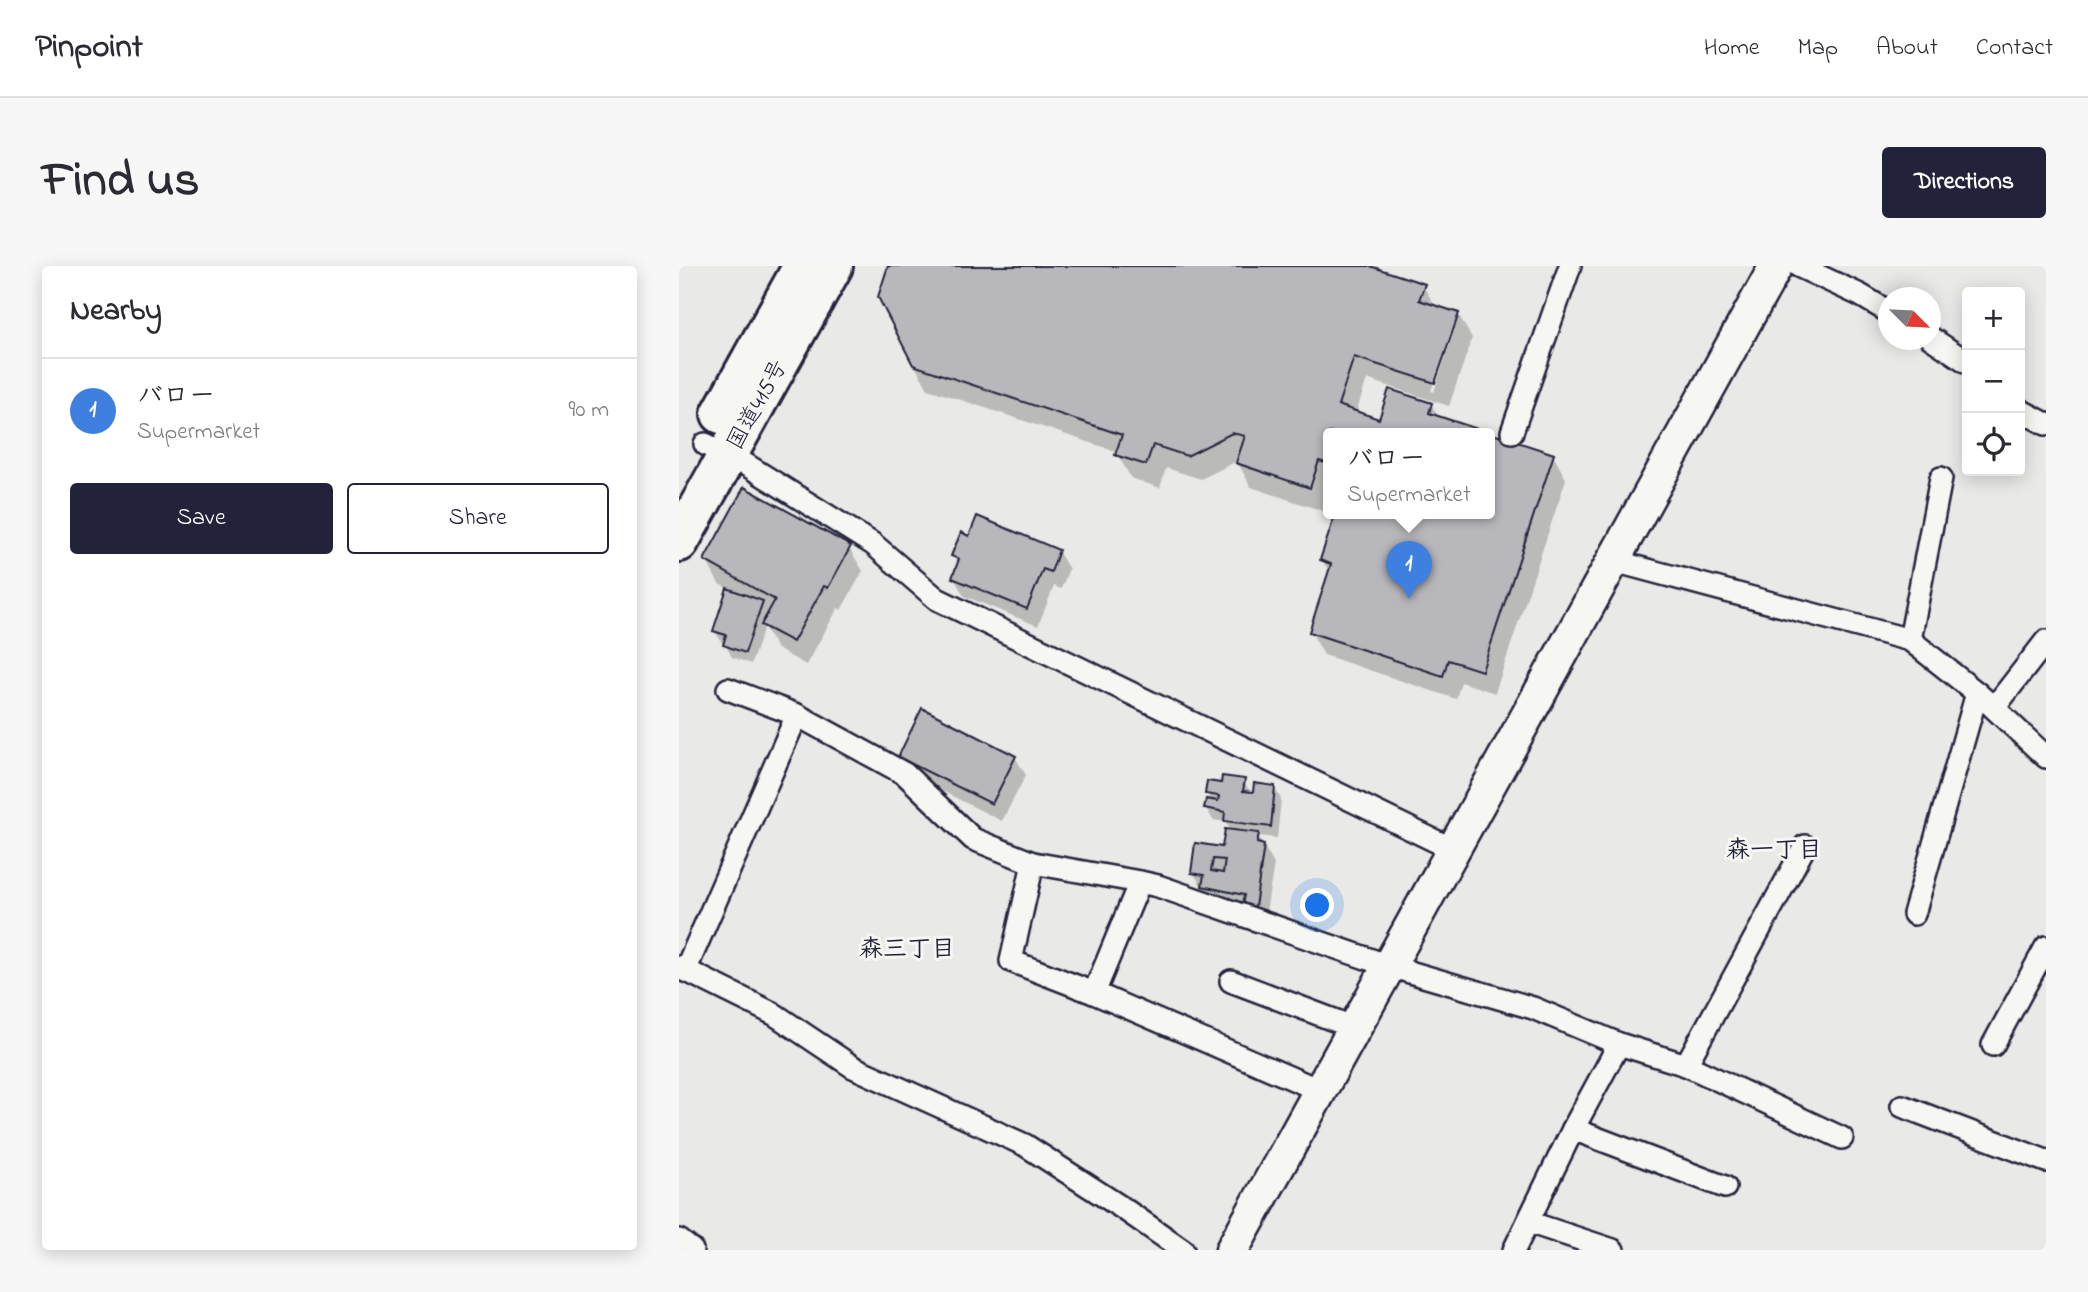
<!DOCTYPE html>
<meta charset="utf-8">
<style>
:root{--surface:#fff;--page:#f7f7f7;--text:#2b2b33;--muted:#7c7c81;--line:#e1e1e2;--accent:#22223b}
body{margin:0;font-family:"Indie Flower","Klee One",sans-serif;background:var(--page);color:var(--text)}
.controls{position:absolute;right:21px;top:21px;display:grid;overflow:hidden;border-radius:7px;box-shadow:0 4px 18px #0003}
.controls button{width:63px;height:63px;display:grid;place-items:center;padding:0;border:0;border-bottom:2px solid var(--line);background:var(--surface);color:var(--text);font:35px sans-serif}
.compass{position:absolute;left:1199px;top:21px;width:63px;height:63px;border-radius:50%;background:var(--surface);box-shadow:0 4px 18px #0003;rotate:114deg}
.you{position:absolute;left:639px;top:640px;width:24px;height:24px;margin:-18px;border:5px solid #fff;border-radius:50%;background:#1a73e8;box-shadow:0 0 0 10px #1a73e833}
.badge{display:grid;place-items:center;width:46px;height:46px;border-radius:50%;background:var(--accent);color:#fff;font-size:23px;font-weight:700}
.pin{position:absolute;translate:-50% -58px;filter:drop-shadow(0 2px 4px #0008)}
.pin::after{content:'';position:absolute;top:37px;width:24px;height:21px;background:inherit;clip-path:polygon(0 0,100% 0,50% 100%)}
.popup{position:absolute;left:644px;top:162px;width:172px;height:91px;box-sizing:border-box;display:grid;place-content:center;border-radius:7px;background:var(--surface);filter:drop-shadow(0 2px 5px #0005);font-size:23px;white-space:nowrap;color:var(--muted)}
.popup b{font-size:26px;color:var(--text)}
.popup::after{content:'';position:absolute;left:50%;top:100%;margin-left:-14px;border:14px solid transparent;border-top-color:var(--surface)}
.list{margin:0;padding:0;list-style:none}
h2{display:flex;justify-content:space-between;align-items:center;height:91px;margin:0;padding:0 28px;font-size:30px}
h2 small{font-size:23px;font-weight:400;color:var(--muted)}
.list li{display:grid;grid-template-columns:46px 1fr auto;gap:21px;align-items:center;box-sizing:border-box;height:105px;padding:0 28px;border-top:2px solid var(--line)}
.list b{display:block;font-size:26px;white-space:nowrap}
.list p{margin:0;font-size:23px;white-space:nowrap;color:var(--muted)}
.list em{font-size:23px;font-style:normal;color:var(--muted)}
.actions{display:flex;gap:14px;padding:21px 28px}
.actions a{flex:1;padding:16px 0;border:2px solid var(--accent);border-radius:7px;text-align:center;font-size:24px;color:var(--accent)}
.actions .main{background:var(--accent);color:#fff}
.icon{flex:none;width:38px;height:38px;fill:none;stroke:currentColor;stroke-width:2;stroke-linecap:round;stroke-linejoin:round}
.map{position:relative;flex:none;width:1367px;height:984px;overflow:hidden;border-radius:7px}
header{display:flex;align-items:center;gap:42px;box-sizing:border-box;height:98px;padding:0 35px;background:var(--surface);border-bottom:2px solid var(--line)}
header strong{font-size:33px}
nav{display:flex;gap:38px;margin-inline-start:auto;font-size:24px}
.intro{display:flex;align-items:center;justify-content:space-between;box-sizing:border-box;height:168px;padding:0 42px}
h1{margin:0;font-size:49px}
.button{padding:18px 32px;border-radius:7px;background:var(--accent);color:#fff;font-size:24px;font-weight:700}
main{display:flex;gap:42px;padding:0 42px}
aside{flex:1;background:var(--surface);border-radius:7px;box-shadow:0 4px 18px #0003}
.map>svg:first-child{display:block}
.shadow{fill:#0003;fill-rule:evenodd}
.building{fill:#b8b8bc;stroke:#22223b;stroke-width:2;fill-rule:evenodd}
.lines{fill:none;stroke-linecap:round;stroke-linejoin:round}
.street-casing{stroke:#22223b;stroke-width:26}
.secondary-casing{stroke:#22223b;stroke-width:37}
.highway-casing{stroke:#22223b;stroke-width:44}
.street{stroke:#f6f6f2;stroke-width:21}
.secondary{stroke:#f6f6f2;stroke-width:32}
.highway{stroke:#f6f6f2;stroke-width:38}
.labels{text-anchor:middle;stroke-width:6;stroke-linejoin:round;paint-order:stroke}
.street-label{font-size:23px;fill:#22223b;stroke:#f6f6f2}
.neighbourhood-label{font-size:24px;font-weight:bold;fill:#22223b;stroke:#f6f6f2}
</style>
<header>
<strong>Pinpoint</strong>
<nav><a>Home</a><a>Map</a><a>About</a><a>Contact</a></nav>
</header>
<div class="intro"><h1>Find us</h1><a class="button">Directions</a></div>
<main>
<aside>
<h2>Nearby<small></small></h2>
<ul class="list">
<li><span class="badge" style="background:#3f7fe0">1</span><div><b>バロー</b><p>Supermarket</p></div><em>90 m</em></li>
</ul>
<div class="actions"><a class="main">Save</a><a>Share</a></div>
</aside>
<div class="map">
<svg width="1367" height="984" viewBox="0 0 1367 984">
<rect width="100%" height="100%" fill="#e9e9e7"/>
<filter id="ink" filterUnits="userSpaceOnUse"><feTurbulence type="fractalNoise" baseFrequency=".0143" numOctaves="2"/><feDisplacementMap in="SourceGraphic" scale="14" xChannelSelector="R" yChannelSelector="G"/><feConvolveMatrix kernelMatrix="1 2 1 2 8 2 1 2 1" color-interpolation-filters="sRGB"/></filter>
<g filter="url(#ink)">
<g class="shadow">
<path d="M211 0H685L744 20 757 41 779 48 793 72 770 140 688 113 677 147 702 155 752 138 760 152 650 167V229L644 245 572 221 559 197 560 194 522 213 487 202 481 222 452 212 438 188 439 186 249 123 235 98ZM773 63H776L755 126 752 125Z"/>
<polygon points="874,189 887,213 816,427 782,416 777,433 645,389 632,366 651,307 643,294 668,255 810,247"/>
<polygon points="291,272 379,285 390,303 382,323 375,320 359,360 285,330 275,312 280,299 274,290"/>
<polygon points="170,282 184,305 162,344 159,342 127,399 98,383 85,361 72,398 53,391 46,378 43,377 36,365 50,323 40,318 27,294"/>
<polygon points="221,491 336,491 347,509 323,555 231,509"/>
<polygon points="565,515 572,528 595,521 602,533 598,572 579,570 595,598 585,658 535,638 514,607 544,583 553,565 547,556 534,554 527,542 532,535 528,527 543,519"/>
</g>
<g class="building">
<polygon points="209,0 691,0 746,18 740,34 780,47 756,117 675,91 659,139 700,153 710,123 753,137 750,147 875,188 803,405 769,394 764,410 630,366 652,298 641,294 656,249 667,253 669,247 810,247 810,167 650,167 650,198 640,195 631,222 557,197 566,170 553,167 508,190 474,179 467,199 436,189 443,169 234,99 199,31"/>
<polygon points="65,221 172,280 149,322 145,320 114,376 82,359 96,334 25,294"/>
<polygon points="298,250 380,284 372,306 364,303 348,343 273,312 280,293 272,290 282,266 290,270"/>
<polygon points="48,322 84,335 66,387 44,379 47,369 34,365"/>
<polygon points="243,442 337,490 313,538 219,491"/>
<polygon points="543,510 566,513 564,525 574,526 575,517 596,520 592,561 545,555 546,546 525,542 527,533 539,535 540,530 526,528 528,515 542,517"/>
<path d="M546 563 580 567 578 577 585 579 576 641 563 639 565 629 523 620 525 609 512 607 516 577 543 581ZM534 593 546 594 544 607 532 605Z"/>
</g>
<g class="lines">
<g class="street-casing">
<g id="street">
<polyline points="1119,0 1181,29 1210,46"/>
<polyline points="1252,72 1288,96"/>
<polyline points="1341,144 1367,158"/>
<polyline points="833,166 891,0"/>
<polyline points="26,178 66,198 194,278 258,333 775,584"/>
<polyline points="935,295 1231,374 1262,212"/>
<polyline points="1231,374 1298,427 1235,648"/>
<polyline points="49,423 118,449 226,508 294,573 354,597"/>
<polyline points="1298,427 1315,442 1367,375"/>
<polyline points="1315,442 1367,491"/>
<polyline points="1126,580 1007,799 1163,872"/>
<polyline points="0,701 95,748 174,801 346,879 445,943 504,984"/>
<polyline points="6,705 118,449"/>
<polyline points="552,715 676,762"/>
<polyline points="415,727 332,695 354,597 461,616"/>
<polyline points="1314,779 1367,681"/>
<polyline points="642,825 415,727 461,616 479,620 710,700 854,742 940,778 1007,799"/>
<polyline points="1223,840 1367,895"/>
<polyline points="894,863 940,778"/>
<polyline points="849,956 934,984"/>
<polyline points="0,974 13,984"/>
<polyline points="835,984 894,863 1046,921"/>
</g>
</g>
<g class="secondary-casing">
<polyline id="secondary" points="553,984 1097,0"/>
</g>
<g class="highway-casing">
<g id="highway">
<polyline points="42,148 124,0"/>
<polyline points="0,276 154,0"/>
</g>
</g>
<use href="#street" class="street"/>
<use href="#secondary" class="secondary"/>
<use href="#highway" class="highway"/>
</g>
</g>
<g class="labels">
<g class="street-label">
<text transform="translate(77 138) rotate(-61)" y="8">国道415号</text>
</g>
<g class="neighbourhood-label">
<text x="1095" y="591">森一丁目</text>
<text x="228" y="690">森三丁目</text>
</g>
</g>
</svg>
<div class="controls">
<button>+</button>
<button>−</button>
<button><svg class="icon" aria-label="locate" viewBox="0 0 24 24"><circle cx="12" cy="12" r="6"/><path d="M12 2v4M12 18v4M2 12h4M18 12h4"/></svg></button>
</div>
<svg class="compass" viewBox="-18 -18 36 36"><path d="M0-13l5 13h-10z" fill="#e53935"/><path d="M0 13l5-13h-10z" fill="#7c7c81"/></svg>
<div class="you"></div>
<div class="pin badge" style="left:730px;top:333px;background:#3f7fe0">1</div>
<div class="popup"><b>バロー</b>Supermarket</div>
</div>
</main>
